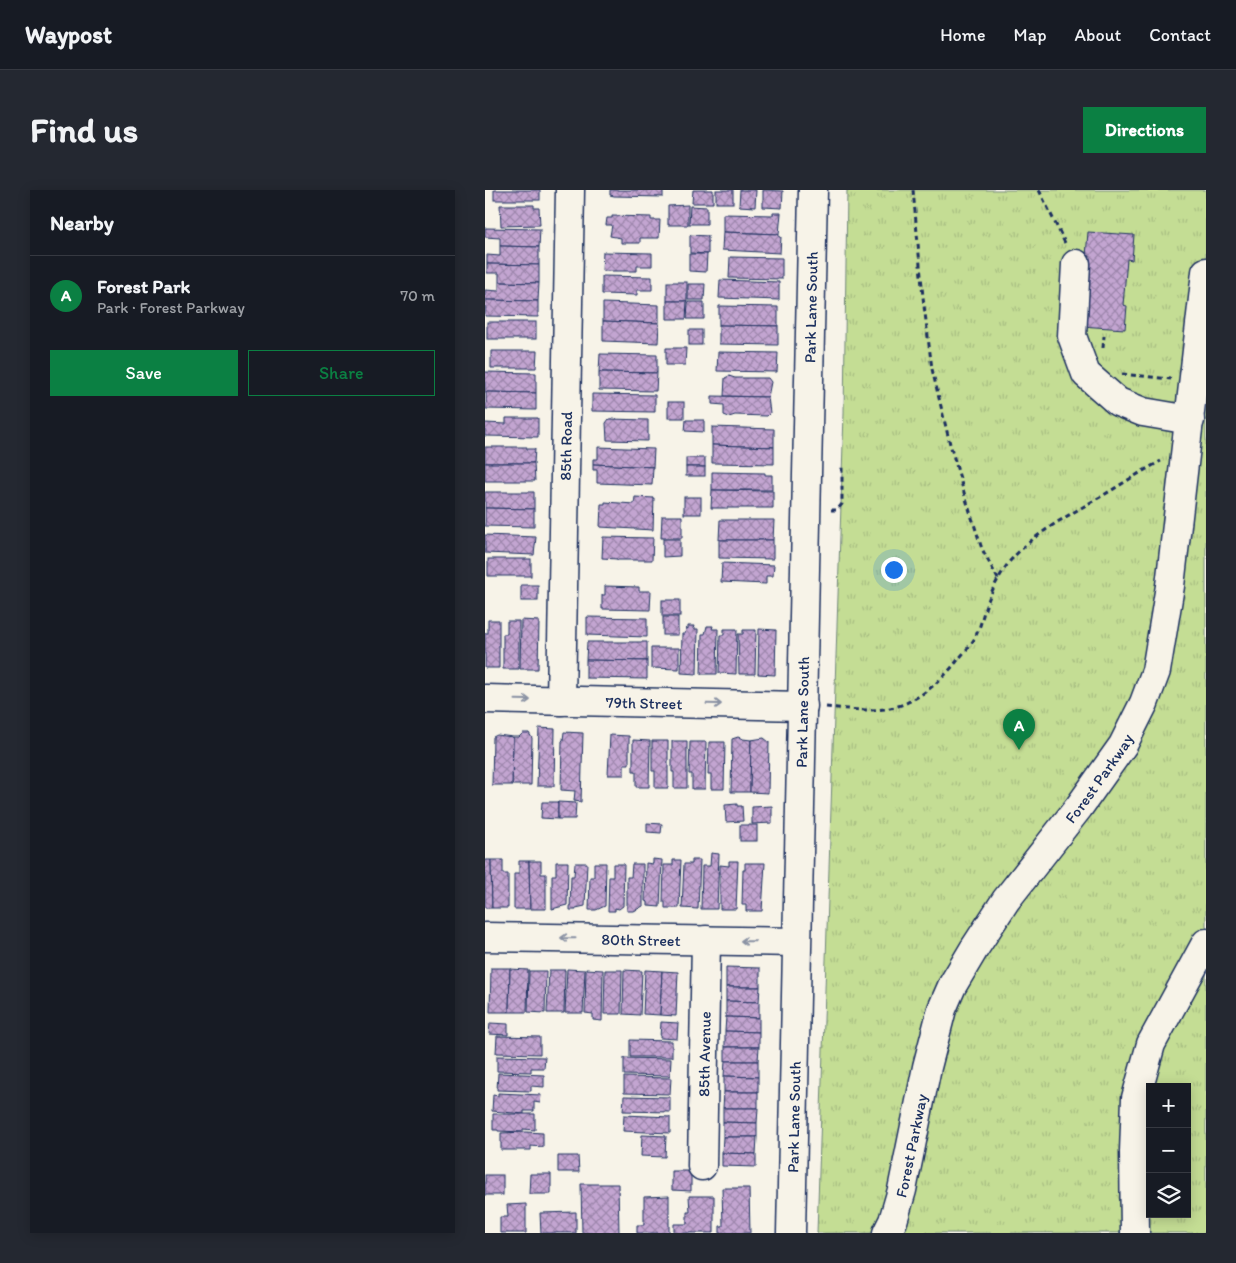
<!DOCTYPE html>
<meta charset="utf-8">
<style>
:root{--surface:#171b24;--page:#242831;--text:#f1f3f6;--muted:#9ea1a6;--line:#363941;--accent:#0b8043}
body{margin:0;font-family:Itim,sans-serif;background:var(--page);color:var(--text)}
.controls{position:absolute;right:15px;bottom:15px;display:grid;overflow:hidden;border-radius:0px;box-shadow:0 2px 12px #0003}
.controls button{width:45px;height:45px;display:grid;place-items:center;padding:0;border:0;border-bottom:1px solid var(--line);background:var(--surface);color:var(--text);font:25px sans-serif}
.you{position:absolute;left:408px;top:379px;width:18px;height:18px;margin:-12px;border:4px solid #fff;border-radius:50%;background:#1a73e8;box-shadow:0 0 0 8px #1a73e833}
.badge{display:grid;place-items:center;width:32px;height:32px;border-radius:50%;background:var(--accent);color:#fff;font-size:16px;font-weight:700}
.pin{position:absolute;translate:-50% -41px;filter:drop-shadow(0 1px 2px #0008)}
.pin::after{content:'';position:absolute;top:26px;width:18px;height:15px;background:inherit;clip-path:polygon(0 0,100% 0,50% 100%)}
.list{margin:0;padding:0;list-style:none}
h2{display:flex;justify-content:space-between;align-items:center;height:65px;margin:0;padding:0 20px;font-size:21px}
h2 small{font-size:16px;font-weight:400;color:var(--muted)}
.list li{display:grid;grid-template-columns:32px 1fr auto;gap:15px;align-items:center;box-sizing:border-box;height:80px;padding:0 20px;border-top:1px solid var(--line)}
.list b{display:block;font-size:19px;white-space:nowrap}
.list p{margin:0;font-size:16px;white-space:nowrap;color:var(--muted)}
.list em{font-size:16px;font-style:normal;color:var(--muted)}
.actions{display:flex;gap:10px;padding:15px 20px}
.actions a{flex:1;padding:11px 0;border:1px solid var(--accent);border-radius:0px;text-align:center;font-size:18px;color:var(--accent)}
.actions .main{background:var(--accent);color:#fff}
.icon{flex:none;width:28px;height:28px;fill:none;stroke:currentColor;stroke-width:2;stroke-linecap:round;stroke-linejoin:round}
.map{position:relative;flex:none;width:721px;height:1043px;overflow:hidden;border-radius:0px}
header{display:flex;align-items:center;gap:30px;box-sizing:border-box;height:70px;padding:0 25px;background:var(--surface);border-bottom:1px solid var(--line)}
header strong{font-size:24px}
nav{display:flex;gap:28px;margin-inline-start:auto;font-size:18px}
.intro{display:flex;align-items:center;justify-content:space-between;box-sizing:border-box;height:120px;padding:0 30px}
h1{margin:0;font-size:35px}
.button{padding:12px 22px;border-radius:0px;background:var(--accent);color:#fff;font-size:18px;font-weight:700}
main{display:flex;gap:30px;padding:0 30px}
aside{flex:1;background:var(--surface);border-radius:0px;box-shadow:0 2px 12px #0003}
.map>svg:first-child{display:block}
.park{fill:url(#park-tufts);stroke:#708679;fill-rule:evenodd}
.building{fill:url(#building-cross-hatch);stroke:#1b2f5e}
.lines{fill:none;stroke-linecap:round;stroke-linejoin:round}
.minor-casing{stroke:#1b2f5e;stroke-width:31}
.path{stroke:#1b2f5e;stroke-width:3;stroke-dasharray:5 4;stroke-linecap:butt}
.minor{stroke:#f7f3e8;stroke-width:28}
.oneway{stroke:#8991a3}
.labels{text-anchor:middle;stroke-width:4;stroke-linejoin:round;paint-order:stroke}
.street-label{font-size:16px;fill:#1b2f5e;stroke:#f7f3e8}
</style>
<header>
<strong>Waypost</strong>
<nav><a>Home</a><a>Map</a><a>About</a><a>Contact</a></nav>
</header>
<div class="intro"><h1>Find us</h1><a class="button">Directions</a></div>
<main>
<aside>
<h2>Nearby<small></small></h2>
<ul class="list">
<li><span class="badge">A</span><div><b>Forest Park</b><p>Park · Forest Parkway</p></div><em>70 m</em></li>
</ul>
<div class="actions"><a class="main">Save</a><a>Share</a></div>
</aside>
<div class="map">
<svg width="721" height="1043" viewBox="0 0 721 1043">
<defs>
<pattern id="park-tufts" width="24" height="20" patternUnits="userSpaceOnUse" patternTransform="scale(1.25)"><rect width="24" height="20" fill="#c4dd94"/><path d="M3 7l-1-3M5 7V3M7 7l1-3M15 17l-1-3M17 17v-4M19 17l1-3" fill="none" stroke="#a8be82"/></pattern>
<pattern id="building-cross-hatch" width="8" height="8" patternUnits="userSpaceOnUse" patternTransform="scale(1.25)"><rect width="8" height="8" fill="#c3a5d1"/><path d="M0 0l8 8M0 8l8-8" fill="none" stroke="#9e87ad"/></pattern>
</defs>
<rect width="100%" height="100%" fill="#f7f3e8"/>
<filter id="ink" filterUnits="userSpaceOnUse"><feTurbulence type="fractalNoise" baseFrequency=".02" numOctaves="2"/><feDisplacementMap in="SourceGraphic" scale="10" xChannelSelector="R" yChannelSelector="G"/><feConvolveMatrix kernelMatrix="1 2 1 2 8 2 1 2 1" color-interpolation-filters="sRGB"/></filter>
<g filter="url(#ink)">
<path class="park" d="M362 0H721V1043H332L359 224ZM665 897H702V1024H665Z"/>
<g class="building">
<rect x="9" y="0" width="46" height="10"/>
<polygon points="125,0 178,0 178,7 129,6 125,5"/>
<polygon points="208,0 228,0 228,13 207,13"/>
<rect x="231" y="0" width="17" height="13"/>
<polygon points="255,0 271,0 270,17 254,16"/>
<polygon points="278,0 298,1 297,18 278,17"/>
<polygon points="15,15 49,15 49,18 54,18 55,35 16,36"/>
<polygon points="203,15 203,35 183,35 183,16"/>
<polygon points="205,16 222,17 222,34 204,34"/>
<polygon points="288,23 296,23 294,44 238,42 238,24 288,25"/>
<polygon points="127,26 166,27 166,30 175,30 174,48 155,48 155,53 136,53 136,48 125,46 127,35 121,35 122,28 127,28"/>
<polygon points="0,38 55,39 54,57 15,56 15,48 0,47"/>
<polygon points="238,42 294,44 294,47 296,47 295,63 237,60"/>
<polygon points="603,42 649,45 647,70 642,69 638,115 642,116 640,139 595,136 601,112 605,66 601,66"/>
<polygon points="205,45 223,46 223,64 205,63"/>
<polygon points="15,56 54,57 54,75 2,74 2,65 15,66"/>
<polygon points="118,62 167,63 167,76 152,76 152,81 117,81"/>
<polygon points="204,64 222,64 221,82 204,81"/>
<polygon points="245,67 297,68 297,89 244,88"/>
<polygon points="2,74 54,75 54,93 14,92 14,83 2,83"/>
<polygon points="117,86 167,87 167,100 152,100 152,105 117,104"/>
<polygon points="235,90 294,92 294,110 234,108"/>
<polygon points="14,92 54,93 53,111 0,110 0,100 14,101"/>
<rect x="182" y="92" width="20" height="19"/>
<polygon points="203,94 220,94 219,110 203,110"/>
<polygon points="1,110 53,111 53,127 0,126"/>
<polygon points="182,111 202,111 201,129 182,129"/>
<polygon points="203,112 219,112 219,129 202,129"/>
<polygon points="118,113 174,115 174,133 118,131"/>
<polygon points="234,116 293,117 293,136 234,135"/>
<polygon points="118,131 174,133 173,153 118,151"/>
<rect x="2" y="132" width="49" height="17"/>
<polygon points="234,135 293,136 293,155 234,154"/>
<rect x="204" y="140" width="13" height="15"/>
<polygon points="181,158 201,158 200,175 181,175"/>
<polygon points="6,161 52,161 51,178 6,178"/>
<polygon points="233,162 293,163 292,182 232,181"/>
<polygon points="115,164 172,165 172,183 114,182"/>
<polygon points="0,182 51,183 51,203 0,202"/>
<polygon points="114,182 172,183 171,201 114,200"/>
<polygon points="244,186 250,188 283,188 286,192 283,207 239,206 240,188"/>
<polygon points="1,202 51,203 51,220 1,219"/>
<polygon points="107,204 170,205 170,222 107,221"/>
<polygon points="227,206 283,207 285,223 282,226 250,225 244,227 239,225 239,215 227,214"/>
<rect x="183" y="212" width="16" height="16"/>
<polygon points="21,228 53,228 53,247 0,246 0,233 21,234"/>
<polygon points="124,229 163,230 163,251 122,250 121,233"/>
<polygon points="201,230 219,230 219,242 200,241"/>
<polygon points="227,237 289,239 289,257 227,255"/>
<polygon points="227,255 289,257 289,274 227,273"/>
<polygon points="0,257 42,257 42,259 50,259 49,273 0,273"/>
<polygon points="113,257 169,259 168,277 108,274 108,269 113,269"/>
<rect x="201" y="268" width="19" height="9"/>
<polygon points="0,273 49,273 50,291 0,291"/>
<polygon points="108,274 168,277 167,295 112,293 112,280 108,280"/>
<rect x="201" y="277" width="19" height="9"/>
<polygon points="227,282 280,283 280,285 287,285 287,300 227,300"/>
<polygon points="227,300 288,301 288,318 226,318"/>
<polygon points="0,302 49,302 49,319 0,318"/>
<polygon points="150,307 169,308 168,340 115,337 116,314 120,314 120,312 149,314"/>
<rect x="199" y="307" width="17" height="17"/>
<polygon points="0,318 49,319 49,337 0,336"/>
<polygon points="177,326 197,326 197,348 176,348"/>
<polygon points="235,330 289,330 288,350 234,350"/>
<polygon points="0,345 51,347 49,365 0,363"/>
<polygon points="118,347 168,348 167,370 132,370 132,369 117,368"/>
<polygon points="178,349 195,349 195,366 178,367"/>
<polygon points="234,350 288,350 288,369 234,368"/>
<rect x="3" y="369" width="43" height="17"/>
<polygon points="237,373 289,375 288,386 281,386 281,394 236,392"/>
<rect x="36" y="395" width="17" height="16"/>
<polygon points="120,396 154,397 154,401 166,401 165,420 117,419 117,405 120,405"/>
<rect x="177" y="410" width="18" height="16"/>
<polygon points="102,427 162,428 162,447 102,445"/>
<rect x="178" y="427" width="15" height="18"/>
<polygon points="3,430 14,430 14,478 0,478 0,443 3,443"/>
<polygon points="36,430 54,431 53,479 35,479"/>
<polygon points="22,431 34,431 34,479 18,479 18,444 22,444"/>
<polygon points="203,436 209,436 208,439 213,439 212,484 196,483 197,444 200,444 201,438 203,439"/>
<polygon points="222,436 228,436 227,439 233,439 232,484 216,484 217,444 220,444"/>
<polygon points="239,439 252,439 251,484 234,483 235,445 239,445"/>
<polygon points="274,439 291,440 290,485 273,484"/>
<polygon points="258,440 271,440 270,484 254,484 253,444 258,444"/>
<polygon points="102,452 162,452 162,471 101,470"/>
<polygon points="166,458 194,458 194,479 166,478"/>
<polygon points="101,470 162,471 162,489 101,488"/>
<polygon points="54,538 70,539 69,596 52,596"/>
<polygon points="79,542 98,543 96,612 89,611 90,601 76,600 77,551 78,550"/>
<polygon points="38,543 44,543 47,548 46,595 27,595 28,547 34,547"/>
<polygon points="12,545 28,547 27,595 7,595 8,547"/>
<polygon points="125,545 144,546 144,574 139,574 139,585 123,585"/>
<polygon points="253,547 258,549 266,550 265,602 246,602 247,549"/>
<polygon points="279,548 284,552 283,603 265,602 266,550"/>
<polygon points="148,550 165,551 164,597 151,597 151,581 148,581"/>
<polygon points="167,551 183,551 183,598 170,598 170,581 167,581"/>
<polygon points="187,551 202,551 202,598 189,598 189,582 187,582"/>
<polygon points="205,552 221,552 220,599 207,599 207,584 204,584"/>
<polygon points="224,552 240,552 239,599 226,599 226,584 223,584"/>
<polygon points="57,612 73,612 73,629 56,628"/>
<polygon points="73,612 91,613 90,629 73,629"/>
<polygon points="252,614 252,616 257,616 258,631 241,632 240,615"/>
<polygon points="287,616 287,633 267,634 267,617"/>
<polygon points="162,633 177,634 176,643 162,642"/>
<rect x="255" y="635" width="17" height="16"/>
<polygon points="226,663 234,664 232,719 216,719 217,676 225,676"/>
<polygon points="168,669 177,670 175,717 163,716 163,712 160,711 161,673 168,674"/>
<polygon points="0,670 6,670 7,718 0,718"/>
<polygon points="6,670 18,670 18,684 23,684 23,718 7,718"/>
<polygon points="188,670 196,670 194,718 180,718 180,712 178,712 179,675 188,675"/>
<polygon points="207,670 215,670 213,719 197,718 199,674 207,674"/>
<polygon points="34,671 44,671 45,719 29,719 29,684 34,684"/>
<polygon points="44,671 56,671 56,684 61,684 61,719 45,719"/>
<polygon points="244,671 253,671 251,719 235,719 235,675 244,676"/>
<polygon points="71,672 83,672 82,715 67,719 67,685 71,685"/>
<polygon points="90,673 102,673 100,716 91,718 91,720 85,720 86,686 89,686"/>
<polygon points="109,673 121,673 120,716 111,720 104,720 105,687 109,687"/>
<polygon points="260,673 280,673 277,721 261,721 261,715 257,715 258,680 260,680"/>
<polygon points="128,674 139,674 138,716 134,719 130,718 130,721 123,721 124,687 128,687"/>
<polygon points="147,674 158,674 158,716 149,721 142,721 142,687 146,687"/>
<polygon points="241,777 275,778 275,797 241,797"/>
<polygon points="6,778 25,778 24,822 5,822"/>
<polygon points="25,779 43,780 42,822 24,822"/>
<polygon points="82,779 100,780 98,823 80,823"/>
<polygon points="101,779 118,780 117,831 108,830 108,824 100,823"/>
<polygon points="64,780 80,780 79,823 62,823"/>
<polygon points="120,780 137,780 136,824 119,824"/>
<polygon points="139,780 157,781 155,825 138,824"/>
<polygon points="160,780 177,781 175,825 158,824"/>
<polygon points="44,781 61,781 60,823 43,822"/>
<polygon points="177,781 193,782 191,826 175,825"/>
<polygon points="241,797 275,797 274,812 241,811"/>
<polygon points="241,811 274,812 274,828 241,827"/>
<polygon points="241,827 274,828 274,842 240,841"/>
<polygon points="176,832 193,833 192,849 175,848"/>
<polygon points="5,833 23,834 23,845 4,844"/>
<polygon points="240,841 274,842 274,857 240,857"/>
<polygon points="12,846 55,847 55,864 11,863"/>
<polygon points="145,850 187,851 187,867 145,867"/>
<polygon points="240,857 274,857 273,871 240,871"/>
<polygon points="12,866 60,867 59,878 46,878 46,882 12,881"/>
<polygon points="139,868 186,869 185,886 139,885"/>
<polygon points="240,871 273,871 273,887 239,886"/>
<polygon points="13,883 59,885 59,897 46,896 46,901 12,900"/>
<polygon points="239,886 273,887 273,902 239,902"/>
<polygon points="139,887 186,888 185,904 139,903"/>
<polygon points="239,902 273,902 273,918 238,918"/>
<polygon points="13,903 56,905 55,913 49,912 49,921 39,921 39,924 7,921 8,905 13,906"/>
<polygon points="139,906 185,907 185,922 138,921"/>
<polygon points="238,918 273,918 272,933 238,932"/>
<polygon points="8,924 50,924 50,940 38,939 38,942 13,941 13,940 8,940"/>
<polygon points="139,925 185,927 185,943 138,941"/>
<polygon points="238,932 272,933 272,947 238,947"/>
<polygon points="41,942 58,943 58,957 46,956 46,960 16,960 16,943"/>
<polygon points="157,945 181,946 180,967 156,966"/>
<polygon points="238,947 272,947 271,964 237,963"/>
<polygon points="237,963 271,964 271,977 237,976"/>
<polygon points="73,966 93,966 94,982 73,982"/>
<polygon points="187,981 206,981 206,1001 187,1000"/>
<polygon points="45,984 66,984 66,1004 44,1004"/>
<rect x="0" y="985" width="18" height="20"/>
<polygon points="96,994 133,994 134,1043 97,1043"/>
<polygon points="237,998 264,998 265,1043 235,1043 235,1036 238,1036"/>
<polygon points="184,1006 184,1043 152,1043 152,1035 159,1035 159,1007"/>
<polygon points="204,1006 229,1006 229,1043 189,1043 189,1034 202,1034 202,1022 205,1022"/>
<polygon points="41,1014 41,1043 15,1043 15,1027 23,1027 22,1015"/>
<polygon points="91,1022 91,1043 56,1043 55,1023"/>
</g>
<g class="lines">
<g class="minor-casing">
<g id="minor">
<polyline points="591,74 587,146 601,184 633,212 658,222 705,230"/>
<path id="s1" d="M0 509 318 516"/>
<path id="s2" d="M76 511 85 0"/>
<path id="s3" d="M0 747 311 752"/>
<path id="s4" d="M217 976 221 750"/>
<path id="s5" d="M306 1043 328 0"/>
<path id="s6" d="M402 1043 408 1031 417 1000 442 877 457 819 467 796 489 759 521 710 594 617 638 555 659 513 671 481 685 396 721 82"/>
<polyline points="650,1043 649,962 651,908 666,854 721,753"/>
</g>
</g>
<g class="path">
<polyline points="428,0 438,107 447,179 465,254 480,306 497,359 513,389"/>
<polyline points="554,0 580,53"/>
<polyline points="618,158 619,146"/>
<polyline points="637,184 686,189"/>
<polyline points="346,320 352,320 357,314 357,275"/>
<path d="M341 517C364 519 391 523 413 516 436 509 458 489 472 471 479 462 488 454 492 443 497 433 498 421 503 411 508 397 516 383 525 371 552 340 592 321 627 300 643 290 659 280 676 271"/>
</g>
<use href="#minor" class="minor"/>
</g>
<defs><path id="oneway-shaft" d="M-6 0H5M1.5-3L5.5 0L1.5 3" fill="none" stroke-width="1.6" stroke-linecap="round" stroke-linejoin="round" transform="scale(1.25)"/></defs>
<g class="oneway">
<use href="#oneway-shaft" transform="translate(38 510) rotate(1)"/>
<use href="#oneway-shaft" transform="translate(229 514) rotate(1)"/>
<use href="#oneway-shaft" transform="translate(83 748) rotate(-179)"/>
<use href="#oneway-shaft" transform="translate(263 751) rotate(-179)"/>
</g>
</g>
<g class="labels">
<g class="street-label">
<text dy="6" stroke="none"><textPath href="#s5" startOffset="926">Park Lane South</textPath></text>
<text dy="6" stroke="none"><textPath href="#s2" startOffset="255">85th Road</textPath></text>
<text dy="6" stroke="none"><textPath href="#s1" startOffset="159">79th Street</textPath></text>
<text dy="6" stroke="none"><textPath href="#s5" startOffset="521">Park Lane South</textPath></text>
<text dy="6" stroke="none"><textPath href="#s6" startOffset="511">Forest Parkway</textPath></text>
<text dy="6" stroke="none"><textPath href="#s3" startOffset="156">80th Street</textPath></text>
<text dy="6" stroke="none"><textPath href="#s4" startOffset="112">85th Avenue</textPath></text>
<text dy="6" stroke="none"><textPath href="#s5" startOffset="116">Park Lane South</textPath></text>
<text dy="6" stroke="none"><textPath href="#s6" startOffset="91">Forest Parkway</textPath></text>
</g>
</g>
</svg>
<div class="controls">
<button>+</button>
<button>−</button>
<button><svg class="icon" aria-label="layers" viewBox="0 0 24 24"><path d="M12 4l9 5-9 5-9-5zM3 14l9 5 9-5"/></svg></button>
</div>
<div class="you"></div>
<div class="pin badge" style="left:534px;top:560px">A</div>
</div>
</main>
